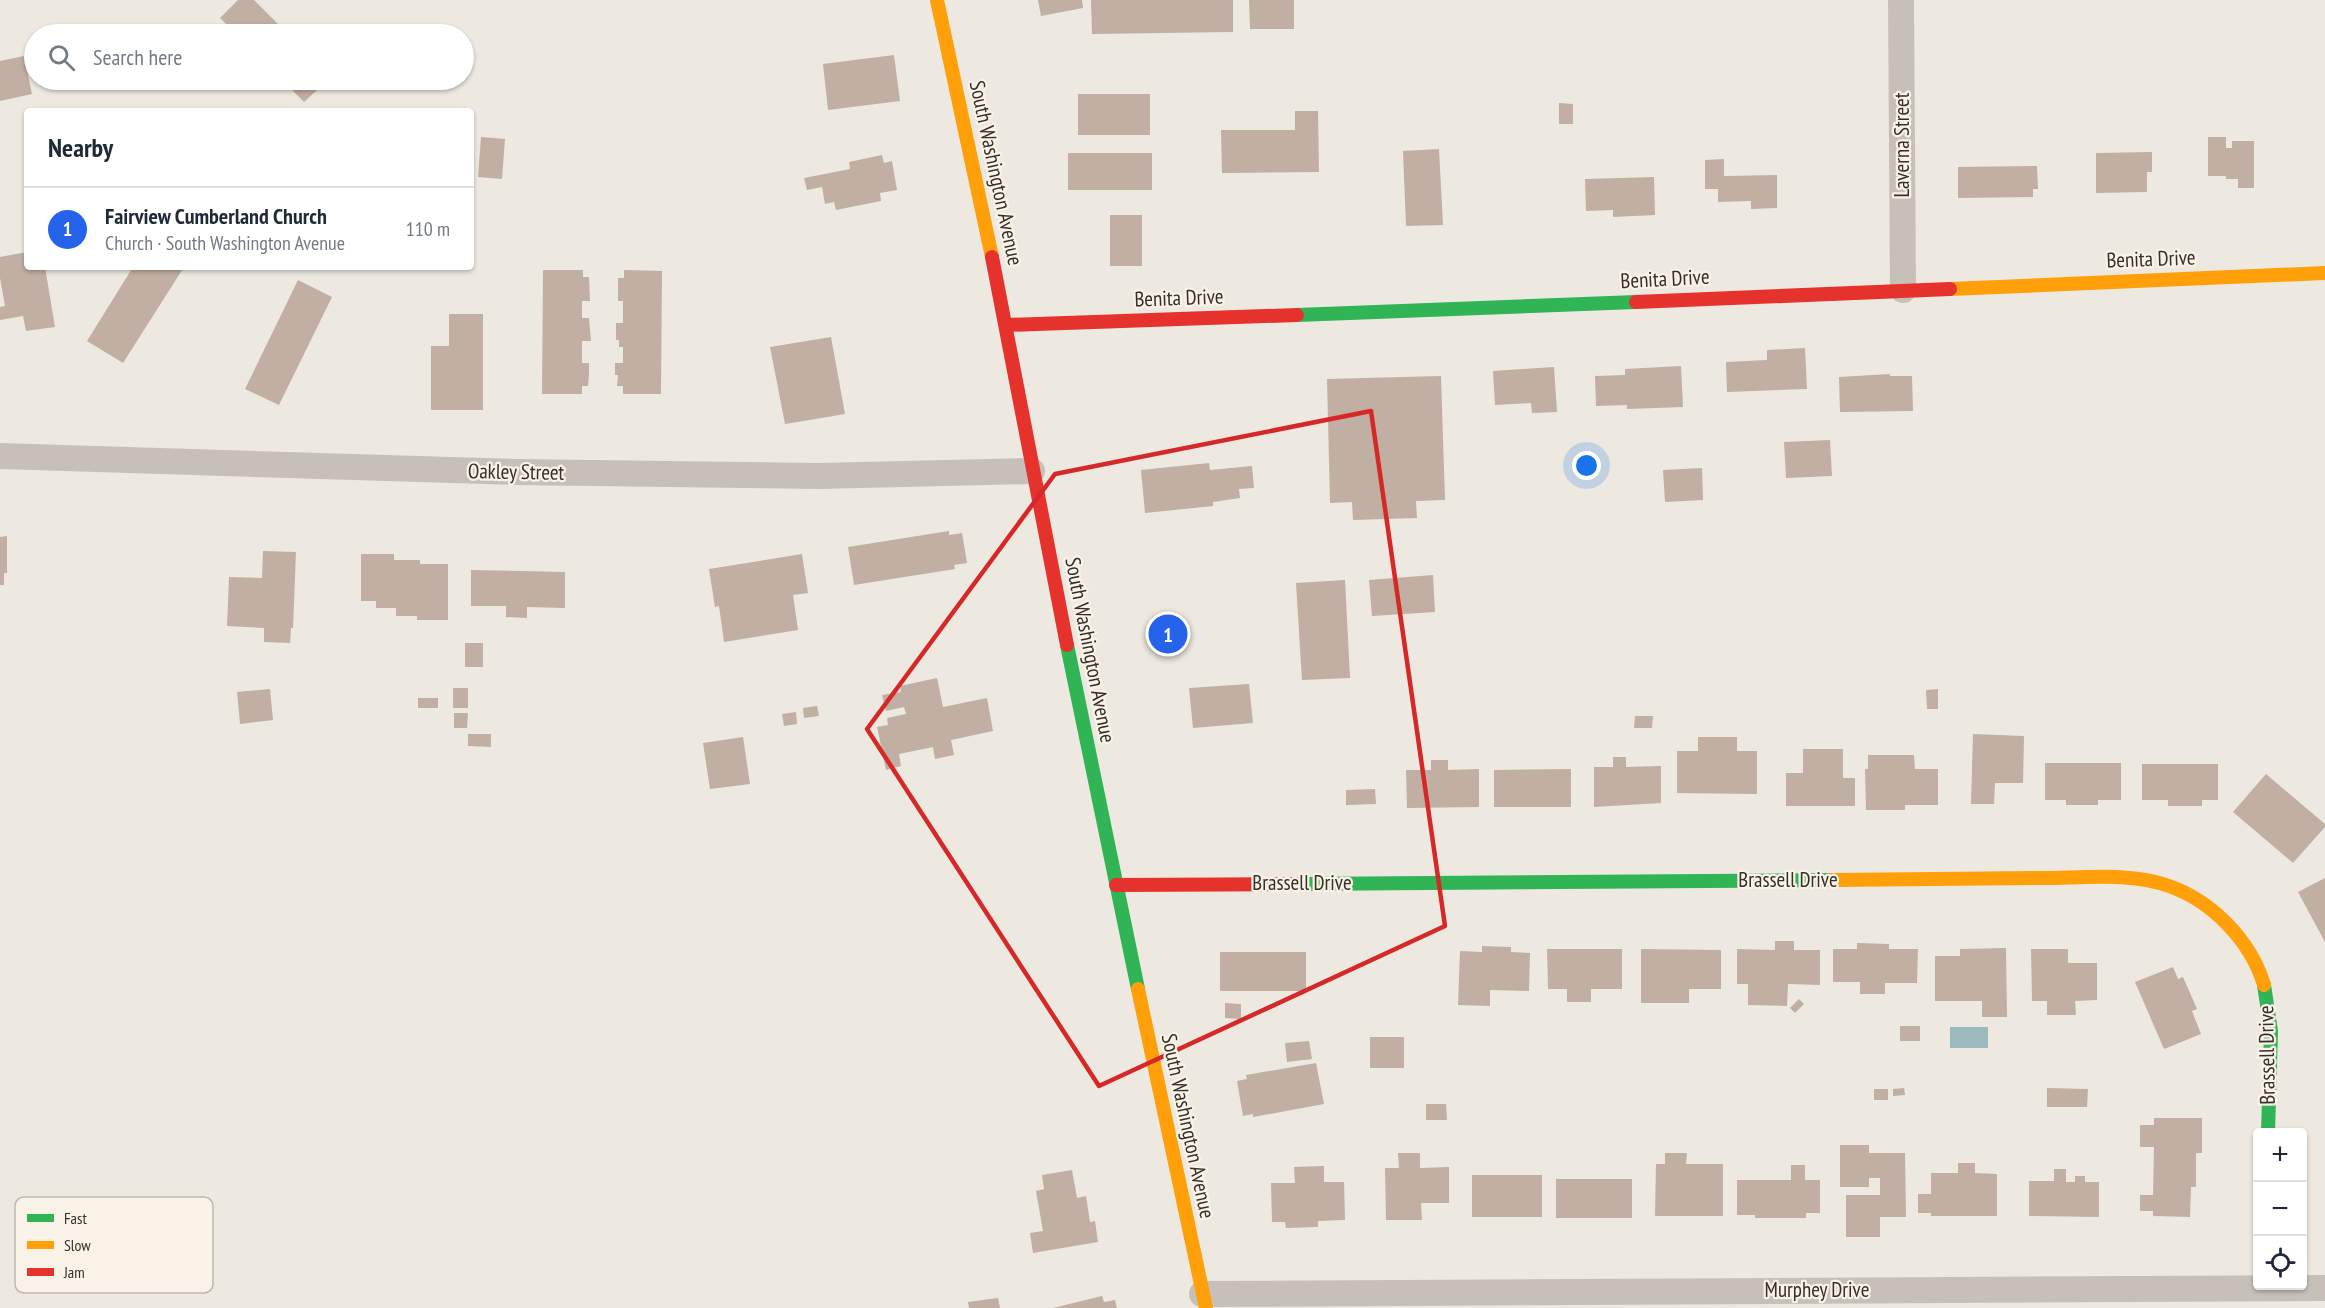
<!DOCTYPE html>
<meta charset="utf-8">
<style>
:root{--surface:#fff;--page:#f6f6f7;--text:#1f2937;--muted:#747a83;--line:#e0e1e3;--accent:#2563eb}
body{margin:0;font-family:"PT Sans Narrow",sans-serif;background:var(--page);color:var(--text)}
.controls{position:absolute;right:18px;bottom:18px;display:grid;overflow:hidden;border-radius:6px;box-shadow:0 2px 4px #0004}
.controls button{width:54px;height:54px;display:grid;place-items:center;padding:0;border:0;border-bottom:2px solid var(--line);background:var(--surface);color:var(--text);font:30px sans-serif}
.you{position:absolute;left:1587px;top:466px;width:21px;height:21px;margin:-15px;border:4px solid #fff;border-radius:50%;background:#1a73e8;box-shadow:0 0 0 9px #1a73e833}
.badge{display:grid;place-items:center;width:39px;height:39px;border-radius:50%;background:var(--accent);color:#fff;font-size:20px;font-weight:700}
.pin{position:absolute;translate:-50% -50%;border:3px solid #fff;box-shadow:0 2px 6px #0006}
.list{margin:0;padding:0;list-style:none}
h2{display:flex;justify-content:space-between;align-items:center;height:78px;margin:0;padding:0 24px;font-size:26px}
h2 small{font-size:20px;font-weight:400;color:var(--muted)}
.list li{display:grid;grid-template-columns:39px 1fr auto;gap:18px;align-items:center;box-sizing:border-box;height:84px;padding:0 24px;border-top:2px solid var(--line)}
.list b{display:block;font-size:22px;white-space:nowrap}
.list p{margin:0;font-size:20px;white-space:nowrap;color:var(--muted)}
.list em{font-size:20px;font-style:normal;color:var(--muted)}
.icon{flex:none;width:33px;height:33px;fill:none;stroke:currentColor;stroke-width:2;stroke-linecap:round;stroke-linejoin:round}
.map{position:relative;flex:none;width:2325px;height:1308px;overflow:hidden}
.search{position:absolute;background:var(--surface);box-shadow:0 2px 4px #0004;left:24px;top:24px;width:450px;height:66px;display:flex;align-items:center;gap:15px;box-sizing:border-box;padding:0 21px;border-radius:33px;color:var(--muted);font-size:22px}
.panel{position:absolute;background:var(--surface);box-shadow:0 2px 4px #0004;left:24px;top:108px;width:450px;height:162px;border-radius:6px}
.map>svg:first-child{display:block}
.water{fill:#9cbabe}
.building{fill:#c0afa2}
.lines{fill:none;stroke-linecap:round;stroke-linejoin:round}
.street{stroke:#c6c0b9;stroke-width:26}
.fast{stroke:#30b455;stroke-width:14}
.slow{stroke:#ff9f0a;stroke-width:14}
.jam{stroke:#e5322d;stroke-width:14}
.marked{fill:none;stroke:#d62828;stroke-width:4.5;stroke-linejoin:round}
.labels{text-anchor:middle;stroke-width:4.5;stroke-linejoin:round;paint-order:stroke}
.street-label{font-size:21px;fill:#362e28;stroke:#f9f3e7}
.key{fill:#f9f3e7;stroke:#beb8ae;stroke-width:1.5}
.key-label{font-size:16px;fill:#362e28}
</style>
<div class="map">
<svg width="2325" height="1308" viewBox="0 0 2325 1308">
<rect width="100%" height="100%" fill="#ede9e0"/>
<rect class="water" x="1950" y="1027" width="38" height="21"/>
<g class="building">
<polygon points="238,0 254,0 288,34 236,34 220,18"/>
<polygon points="1038,0 1082,0 1083,8 1041,16"/>
<polygon points="1091,0 1233,0 1233,32 1092,34"/>
<polygon points="1249,0 1294,0 1294,29 1250,29"/>
<polygon points="173,25 175,34 125,34 125,33"/>
<polygon points="894,55 900,101 828,110 823,64"/>
<polygon points="24,56 32,94 0,101 0,61"/>
<polygon points="282,80 328,80 304,102"/>
<rect x="1078" y="94" width="72" height="41"/>
<polygon points="1559,103 1573,104 1573,124 1559,124"/>
<polygon points="1295,111 1318,111 1319,172 1222,173 1221,130 1295,130"/>
<polygon points="481,137 505,139 502,179 478,177"/>
<polygon points="2208,137 2226,137 2226,148 2232,148 2232,141 2254,141 2254,188 2238,188 2238,179 2226,179 2226,176 2208,176"/>
<polygon points="1439,149 1443,225 1406,226 1403,151"/>
<polygon points="2152,152 2152,172 2147,172 2147,192 2096,193 2096,153"/>
<rect x="1068" y="153" width="84" height="37"/>
<polygon points="882,155 884,163 892,161 897,190 880,193 881,201 836,210 834,202 825,204 822,187 807,190 804,178 850,169 849,162"/>
<polygon points="1724,159 1724,176 1777,175 1777,208 1751,209 1751,201 1718,202 1718,189 1705,189 1705,160"/>
<polygon points="2037,166 2038,189 2033,189 2033,197 1958,198 1958,167"/>
<polygon points="1654,177 1655,215 1613,217 1613,210 1586,211 1585,179"/>
<rect x="1110" y="215" width="32" height="51"/>
<polygon points="27,252 27,267 45,267 55,327 26,331 23,316 0,320 0,307 5,306 0,278 0,257"/>
<polygon points="133,267 184,267 123,363 87,341"/>
<polygon points="543,270 583,270 583,277 589,277 590,301 582,301 582,318 589,318 591,341 582,341 582,363 589,363 589,373 588,386 582,386 582,394 542,394"/>
<polygon points="624,270 662,271 661,394 623,394 623,386 617,386 618,375 615,375 615,363 623,363 623,347 619,347 619,340 616,340 616,323 623,323 623,301 618,301 618,278 624,278"/>
<polygon points="298,280 332,297 279,405 245,389"/>
<polygon points="449,314 483,314 483,410 431,410 431,346 449,346"/>
<polygon points="831,337 845,414 785,424 770,347"/>
<polygon points="1805,348 1807,389 1727,392 1726,362 1767,360 1767,350"/>
<polygon points="1681,366 1683,407 1627,409 1627,405 1596,406 1595,376 1625,375 1625,369"/>
<polygon points="1554,367 1557,412 1532,413 1531,403 1495,405 1493,371"/>
<polygon points="1890,374 1890,376 1912,376 1913,411 1840,412 1839,377"/>
<polygon points="1441,376 1445,500 1416,501 1417,518 1353,520 1352,502 1330,503 1327,379"/>
<polygon points="1830,440 1832,476 1786,478 1784,442"/>
<polygon points="1209,463 1210,470 1252,466 1254,488 1239,489 1240,498 1213,502 1213,506 1145,513 1141,470"/>
<polygon points="1702,468 1703,500 1665,502 1663,470"/>
<polygon points="949,531 949,535 962,533 967,563 954,565 955,569 854,585 848,547"/>
<polygon points="7,536 7,573 4,573 4,585 0,585 0,537"/>
<polygon points="263,551 296,552 293,628 291,628 290,643 264,642 264,628 227,626 229,577 262,578"/>
<polygon points="361,554 394,554 394,560 420,560 420,564 448,564 448,620 417,620 417,616 396,616 396,608 376,608 376,601 361,601"/>
<polygon points="802,554 808,593 793,595 798,630 724,642 719,606 715,607 709,569"/>
<polygon points="471,570 565,572 565,608 527,607 527,618 506,617 506,606 471,606"/>
<polygon points="1433,575 1435,612 1372,616 1369,580"/>
<polygon points="1345,580 1350,678 1302,680 1296,583"/>
<rect x="465" y="643" width="18" height="24"/>
<polygon points="937,678 943,707 987,698 993,731 951,740 954,755 935,759 933,747 899,754 901,766 886,770 877,727 888,725 887,718 906,714 904,707 886,711 882,695 901,692 900,686"/>
<polygon points="1249,684 1253,723 1193,728 1189,688"/>
<rect x="453" y="688" width="15" height="20"/>
<polygon points="270,689 273,720 240,724 237,692"/>
<polygon points="1938,689 1938,709 1927,709 1926,690"/>
<rect x="418" y="698" width="20" height="10"/>
<polygon points="817,706 819,716 804,718 803,708"/>
<polygon points="796,712 797,724 784,726 782,714"/>
<polygon points="454,713 468,713 467,728 454,728"/>
<polygon points="1635,716 1653,716 1652,728 1634,728"/>
<polygon points="468,734 491,734 491,747 468,746"/>
<polygon points="1973,734 2024,736 2023,783 1995,783 1994,804 1971,804"/>
<polygon points="743,737 750,784 710,789 703,743"/>
<polygon points="1698,737 1737,737 1737,751 1757,751 1757,794 1677,793 1677,751 1698,751"/>
<polygon points="1803,749 1843,749 1843,778 1855,778 1855,806 1786,806 1786,773 1803,773"/>
<polygon points="1868,755 1914,755 1915,769 1938,769 1938,805 1905,805 1905,810 1866,810 1865,769 1868,769"/>
<polygon points="1613,757 1626,757 1626,767 1661,766 1661,803 1594,807 1594,767 1613,767"/>
<polygon points="1431,760 1448,760 1448,770 1479,769 1479,807 1407,808 1406,770 1431,770"/>
<polygon points="2045,763 2121,763 2121,800 2098,800 2098,805 2066,805 2066,800 2045,800"/>
<polygon points="2142,764 2218,764 2218,800 2202,800 2202,806 2168,806 2168,800 2142,800"/>
<polygon points="1571,769 1571,807 1494,807 1494,770"/>
<polygon points="2266,774 2325,824 2325,827 2293,863 2233,812"/>
<polygon points="1375,789 1376,804 1346,805 1346,790"/>
<polygon points="2325,878 2325,942 2298,892"/>
<polygon points="1775,941 1794,941 1794,950 1820,950 1820,985 1788,984 1787,1006 1748,1005 1748,984 1737,984 1737,949 1775,950"/>
<polygon points="1857,943 1889,944 1889,949 1918,949 1917,983 1885,983 1885,994 1860,994 1860,982 1833,982 1833,949 1857,949"/>
<polygon points="1482,946 1511,947 1511,952 1530,953 1529,991 1490,990 1490,1006 1458,1005 1460,951 1482,952"/>
<polygon points="2006,948 2007,1017 1982,1017 1982,1001 1935,1001 1935,956 1960,956 1960,949"/>
<polygon points="1547,949 1622,949 1622,989 1591,989 1591,1002 1567,1002 1567,989 1548,989"/>
<polygon points="1641,949 1721,950 1721,989 1689,989 1689,1003 1641,1003"/>
<polygon points="2031,949 2068,949 2068,963 2097,963 2097,1000 2075,1001 2076,1015 2047,1015 2047,1001 2032,1001"/>
<rect x="1220" y="952" width="86" height="39"/>
<polygon points="2173,967 2178,979 2183,977 2197,1009 2192,1011 2201,1034 2164,1049 2135,982"/>
<polygon points="1799,999 1804,1004 1795,1013 1790,1008"/>
<polygon points="1225,1003 1241,1004 1241,1019 1225,1018"/>
<rect x="1900" y="1026" width="20" height="15"/>
<rect x="1370" y="1037" width="34" height="31"/>
<polygon points="1309,1041 1312,1059 1287,1062 1285,1043"/>
<polygon points="1316,1063 1324,1104 1253,1117 1253,1114 1243,1116 1237,1081 1247,1079 1246,1075"/>
<polygon points="1904,1088 1905,1095 1893,1096 1893,1089"/>
<polygon points="2047,1088 2088,1089 2087,1107 2047,1107"/>
<rect x="1874" y="1089" width="14" height="11"/>
<polygon points="1426,1104 1446,1104 1447,1120 1426,1120"/>
<polygon points="2154,1118 2202,1118 2202,1153 2196,1153 2196,1187 2191,1187 2190,1217 2153,1216 2153,1211 2140,1211 2140,1195 2153,1195 2154,1147 2140,1147 2140,1125 2154,1125"/>
<polygon points="1840,1145 1869,1145 1869,1153 1905,1153 1906,1217 1880,1217 1880,1237 1846,1237 1846,1195 1880,1195 1880,1178 1869,1178 1869,1187 1840,1187"/>
<polygon points="1398,1153 1420,1153 1420,1168 1449,1167 1449,1203 1421,1203 1422,1220 1386,1220 1385,1168 1399,1168"/>
<polygon points="1665,1153 1687,1153 1686,1164 1723,1164 1723,1216 1655,1216 1656,1164 1665,1164"/>
<polygon points="1958,1163 1975,1163 1975,1173 1997,1174 1997,1216 1931,1216 1931,1213 1918,1213 1918,1194 1931,1194 1931,1173 1958,1173"/>
<polygon points="1791,1165 1805,1165 1805,1180 1820,1180 1820,1213 1806,1213 1806,1218 1755,1218 1755,1215 1737,1215 1737,1180 1791,1180"/>
<polygon points="1324,1166 1324,1182 1344,1182 1345,1220 1318,1221 1318,1227 1286,1228 1285,1222 1272,1222 1271,1183 1295,1183 1294,1167"/>
<polygon points="2054,1169 2066,1169 2066,1182 2075,1182 2075,1176 2085,1176 2085,1182 2099,1182 2099,1217 2029,1216 2029,1181 2054,1181"/>
<polygon points="1072,1170 1077,1198 1086,1196 1090,1222 1095,1221 1098,1242 1033,1253 1030,1233 1043,1231 1036,1191 1044,1189 1042,1175"/>
<rect x="1472" y="1175" width="70" height="42"/>
<rect x="1556" y="1179" width="76" height="39"/>
<polygon points="1102,1296 1104,1302 1115,1300 1117,1308 1053,1308"/>
<polygon points="998,1298 1000,1308 969,1308 968,1302"/>
</g>
<g class="lines">
<g class="street">
<polyline points="1901,0 1903,290"/>
<polyline points="0,456 515,472 819,476 1032,471"/>
<polyline points="1202,1294 2325,1288"/>
</g>
<g class="fast">
<polyline points="1297,315 1636,302"/>
<polyline points="1067,645 1138,989"/>
<polyline points="1298,884 1831,880"/>
<polyline points="2264,985 2271,1031 2268,1132"/>
</g>
<g class="slow">
<polyline points="937,0 992,257"/>
<polyline points="1950,289 2325,273"/>
<path d="M1831 880C1901 879 1971 879 2042 878 2082 878 2130 872 2169 886 2212 901 2251 941 2264 985"/>
<polyline points="1138,989 1206,1308"/>
</g>
<g class="jam">
<polyline points="992,257 1067,645"/>
<polyline points="1636,302 1950,289"/>
<polyline points="1006,325 1297,315"/>
<polyline points="1116,885 1298,884"/>
</g>
</g>
<path class="marked" d="M1371 411 1445 926 1099 1086 867 729 1055 474Z"/>
<g class="labels">
<g class="street-label">
<text transform="translate(1902 145) rotate(-90)" y="7">Laverna Street</text>
<text transform="translate(996 173) rotate(78)" y="7">South Washington Avenue</text>
<text transform="translate(2151 259) rotate(-2)" y="7">Benita Drive</text>
<text transform="translate(1665 279) rotate(-3)" y="7">Benita Drive</text>
<text transform="translate(1179 298) rotate(-2)" y="7">Benita Drive</text>
<text transform="translate(516 472) rotate(1)" y="7">Oakley Street</text>
<text transform="translate(1090 650) rotate(79)" y="7">South Washington Avenue</text>
<text x="1788" y="887">Brassell Drive</text>
<text x="1302" y="890">Brassell Drive</text>
<text transform="translate(2267 1055) rotate(-91)" y="7">Brassell Drive</text>
<text transform="translate(1188 1126) rotate(78)" y="7">South Washington Avenue</text>
<text x="1817" y="1297">Murphey Drive</text>
</g>
</g>
<rect x="15" y="1197" width="198" height="96" rx="9" class="key"/>
<rect x="27" y="1214" width="27" height="8" fill="#30b455"/>
<rect x="27" y="1241" width="27" height="8" fill="#ff9f0a"/>
<rect x="27" y="1268" width="27" height="8" fill="#e5322d"/>
<g class="key-label">
<text x="64" y="1224">Fast</text>
<text x="64" y="1251">Slow</text>
<text x="64" y="1278">Jam</text>
</g>
</svg>
<div class="controls">
<button>+</button>
<button>−</button>
<button><svg class="icon" aria-label="locate" viewBox="0 0 24 24"><circle cx="12" cy="12" r="6"/><path d="M12 2v4M12 18v4M2 12h4M18 12h4"/></svg></button>
</div>
<div class="you"></div>
<div class="pin badge" style="left:1168px;top:634px">1</div>
<div class="search"><svg class="icon" aria-label="search" viewBox="0 0 24 24"><circle cx="10" cy="10" r="6"/><path d="M15 15l6 6"/></svg>Search here</div>
<section class="panel">
<h2>Nearby<small></small></h2>
<ul class="list">
<li><span class="badge">1</span><div><b>Fairview Cumberland Church</b><p>Church · South Washington Avenue</p></div><em>110 m</em></li>
</ul>
</section>
</div>
